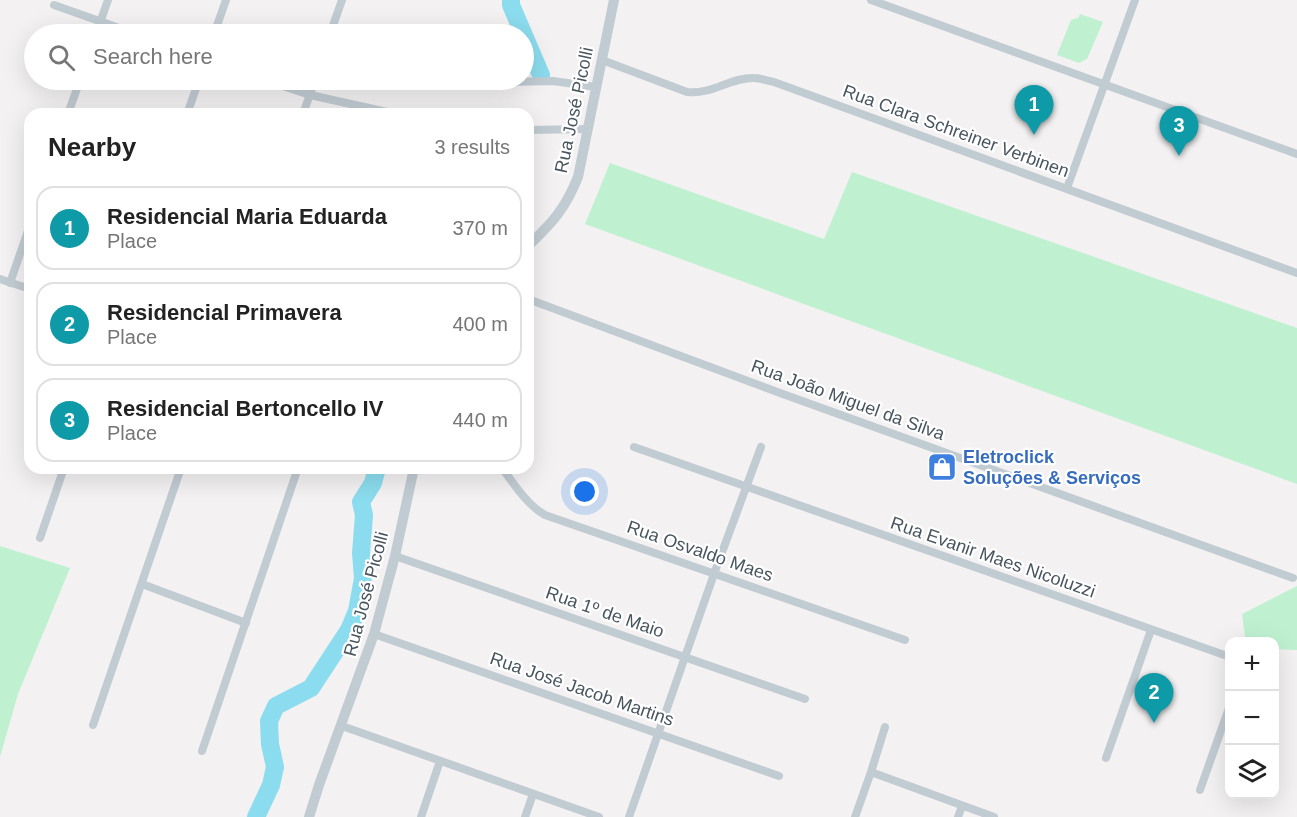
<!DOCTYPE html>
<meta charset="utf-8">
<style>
:root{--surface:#fff;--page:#f6f6f6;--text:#222;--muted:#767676;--line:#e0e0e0;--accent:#1577e8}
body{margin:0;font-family:Arial,sans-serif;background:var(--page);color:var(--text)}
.controls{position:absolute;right:18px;bottom:18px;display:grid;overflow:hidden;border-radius:12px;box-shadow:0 6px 24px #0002}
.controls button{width:54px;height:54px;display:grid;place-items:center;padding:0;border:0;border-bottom:2px solid var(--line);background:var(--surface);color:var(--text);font:30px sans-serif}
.you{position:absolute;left:585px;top:492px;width:21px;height:21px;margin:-15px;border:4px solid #fff;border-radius:50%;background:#1a73e8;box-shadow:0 0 0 9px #1a73e833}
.badge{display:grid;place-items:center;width:39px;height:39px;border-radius:50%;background:var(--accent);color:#fff;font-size:20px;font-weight:700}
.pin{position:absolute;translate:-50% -50px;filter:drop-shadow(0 2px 3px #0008)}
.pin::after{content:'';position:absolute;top:32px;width:21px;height:18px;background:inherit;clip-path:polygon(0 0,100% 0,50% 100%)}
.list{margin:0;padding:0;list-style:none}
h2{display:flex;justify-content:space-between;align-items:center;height:78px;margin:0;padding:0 24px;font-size:26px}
h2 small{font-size:20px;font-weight:400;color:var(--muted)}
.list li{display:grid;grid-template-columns:39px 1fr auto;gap:18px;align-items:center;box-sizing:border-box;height:84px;margin:0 12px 12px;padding:0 12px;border:2px solid var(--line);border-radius:18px}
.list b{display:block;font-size:22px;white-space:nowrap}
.list p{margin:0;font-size:20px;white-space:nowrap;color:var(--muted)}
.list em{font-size:20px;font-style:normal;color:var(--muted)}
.icon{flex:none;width:33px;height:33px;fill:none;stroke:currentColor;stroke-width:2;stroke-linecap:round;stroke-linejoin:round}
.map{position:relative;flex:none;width:1297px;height:817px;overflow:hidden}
.search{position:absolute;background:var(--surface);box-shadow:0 6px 24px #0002;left:24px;top:24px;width:510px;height:66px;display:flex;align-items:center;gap:15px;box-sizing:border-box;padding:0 21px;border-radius:33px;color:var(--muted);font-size:22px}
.panel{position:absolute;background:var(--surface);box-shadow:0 6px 24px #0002;left:24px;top:108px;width:510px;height:366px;border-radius:18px}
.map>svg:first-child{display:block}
.green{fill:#bff1d1}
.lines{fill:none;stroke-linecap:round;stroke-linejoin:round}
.river{stroke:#8bdcee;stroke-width:18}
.minor{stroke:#c1cbd2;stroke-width:8}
.tertiary{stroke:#c1cbd2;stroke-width:10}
.labels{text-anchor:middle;stroke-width:4.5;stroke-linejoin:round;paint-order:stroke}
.street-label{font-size:18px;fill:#48555f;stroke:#fff}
.shop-label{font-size:18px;font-weight:bold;fill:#366cbe;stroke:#fff;text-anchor:start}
</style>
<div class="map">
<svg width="1297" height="817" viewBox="0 0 1297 817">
<rect width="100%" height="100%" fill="#f3f1f1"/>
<g class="green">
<polygon points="1080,14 1103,22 1087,59 1079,63 1057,55 1071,20 1078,18"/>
<polygon points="610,163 824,239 852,172 1297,328 1297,484 585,224"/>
<polygon points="0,546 70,568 18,694 0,757"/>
<polygon points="1297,586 1297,650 1275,649 1274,642 1254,641 1245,637 1242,614"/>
</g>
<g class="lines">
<g class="river">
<polyline points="511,0 511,5 541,75"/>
<polyline points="256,817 271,785 275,767 270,744 269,721 276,706 311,688 349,630 357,611 363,578 361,553 364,515 361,502 373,483 377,468"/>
</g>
<g class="minor">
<polyline points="871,0 1297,154"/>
<polyline points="54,5 136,34"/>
<polyline points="96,34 108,0"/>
<polyline points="214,34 226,0"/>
<polyline points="330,34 342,0"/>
<path d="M602 60 687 92C712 95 731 77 754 78 761 78 768 81 774 82L1297 273"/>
<polyline points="264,80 310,95 396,114"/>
<polyline points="509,82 553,81 596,87"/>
<polyline points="68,114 80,80"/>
<polyline points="187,114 199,80"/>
<polyline points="303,114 315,80"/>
<polyline points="528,130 588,129"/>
<polyline points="1067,188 1135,0"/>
<polyline points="0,279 30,289"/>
<polyline points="10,283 30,225"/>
<polyline points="528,299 780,393 1293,578"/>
<polyline points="634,447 1230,657"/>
<path d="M502 468C514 484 527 505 545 515L905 640"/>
<polyline points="40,538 64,468"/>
<polyline points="395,556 805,699"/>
<polyline points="142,584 246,623"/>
<polyline points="374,634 779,776"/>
<polyline points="93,725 181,468"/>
<polyline points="342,726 599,817"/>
<polyline points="202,751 298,468"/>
<polyline points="1106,758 1151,630"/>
<polyline points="871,772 994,817"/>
<polyline points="1200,790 1230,705"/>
<polyline points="421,817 440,761"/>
<polyline points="525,817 533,794"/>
<polyline points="629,817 714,574 761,447"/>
<polyline points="855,817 871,772 885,727"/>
<polyline points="958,817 962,806"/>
</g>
<g class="tertiary">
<path d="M528 246C553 222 565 209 578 177L614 0"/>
<polyline points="309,817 319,785 374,634 395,556 414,468"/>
</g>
</g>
<defs>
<g id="shop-square" transform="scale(1.5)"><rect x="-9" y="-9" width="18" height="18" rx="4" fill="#3f7fe0" stroke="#fff"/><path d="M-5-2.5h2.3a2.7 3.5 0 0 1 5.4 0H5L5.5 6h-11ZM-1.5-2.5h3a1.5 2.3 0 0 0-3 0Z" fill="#fff"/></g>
</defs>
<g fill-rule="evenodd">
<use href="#shop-square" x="942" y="467"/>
</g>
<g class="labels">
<g class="street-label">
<text transform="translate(574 110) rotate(-78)" y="6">Rua José Picolli</text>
<text transform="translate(956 131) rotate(20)" y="6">Rua Clara Schreiner Verbinen</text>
<text transform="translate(848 400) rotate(20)" y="6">Rua João Miguel da Silva</text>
<text transform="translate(700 551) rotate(19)" y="6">Rua Osvaldo Maes</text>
<text transform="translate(993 557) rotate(19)" y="6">Rua Evanir Maes Nicoluzzi</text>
<text transform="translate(366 594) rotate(-75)" y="6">Rua José Picolli</text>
<text transform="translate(605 612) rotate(19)" y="6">Rua 1º de Maio</text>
<text transform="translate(582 689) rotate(19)" y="6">Rua José Jacob Martins</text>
</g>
<g class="shop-label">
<text x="963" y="463">Eletroclick<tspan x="963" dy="21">Soluções &amp; Serviços</tspan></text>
</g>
</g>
</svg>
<div class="controls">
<button>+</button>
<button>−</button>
<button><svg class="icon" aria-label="layers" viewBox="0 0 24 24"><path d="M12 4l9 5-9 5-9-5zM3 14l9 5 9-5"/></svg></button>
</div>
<div class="you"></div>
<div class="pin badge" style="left:1034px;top:135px;background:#0f9aa8">1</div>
<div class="pin badge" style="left:1154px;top:723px;background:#0f9aa8">2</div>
<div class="pin badge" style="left:1179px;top:156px;background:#0f9aa8">3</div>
<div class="search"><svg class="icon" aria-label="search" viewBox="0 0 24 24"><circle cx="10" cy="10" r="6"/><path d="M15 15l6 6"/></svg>Search here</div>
<section class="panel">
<h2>Nearby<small>3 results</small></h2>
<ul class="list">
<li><span class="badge" style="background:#0f9aa8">1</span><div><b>Residencial Maria Eduarda</b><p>Place</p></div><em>370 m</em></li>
<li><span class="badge" style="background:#0f9aa8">2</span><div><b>Residencial Primavera</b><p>Place</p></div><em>400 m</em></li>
<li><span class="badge" style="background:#0f9aa8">3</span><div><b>Residencial Bertoncello IV</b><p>Place</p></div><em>440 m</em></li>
</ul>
</section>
</div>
